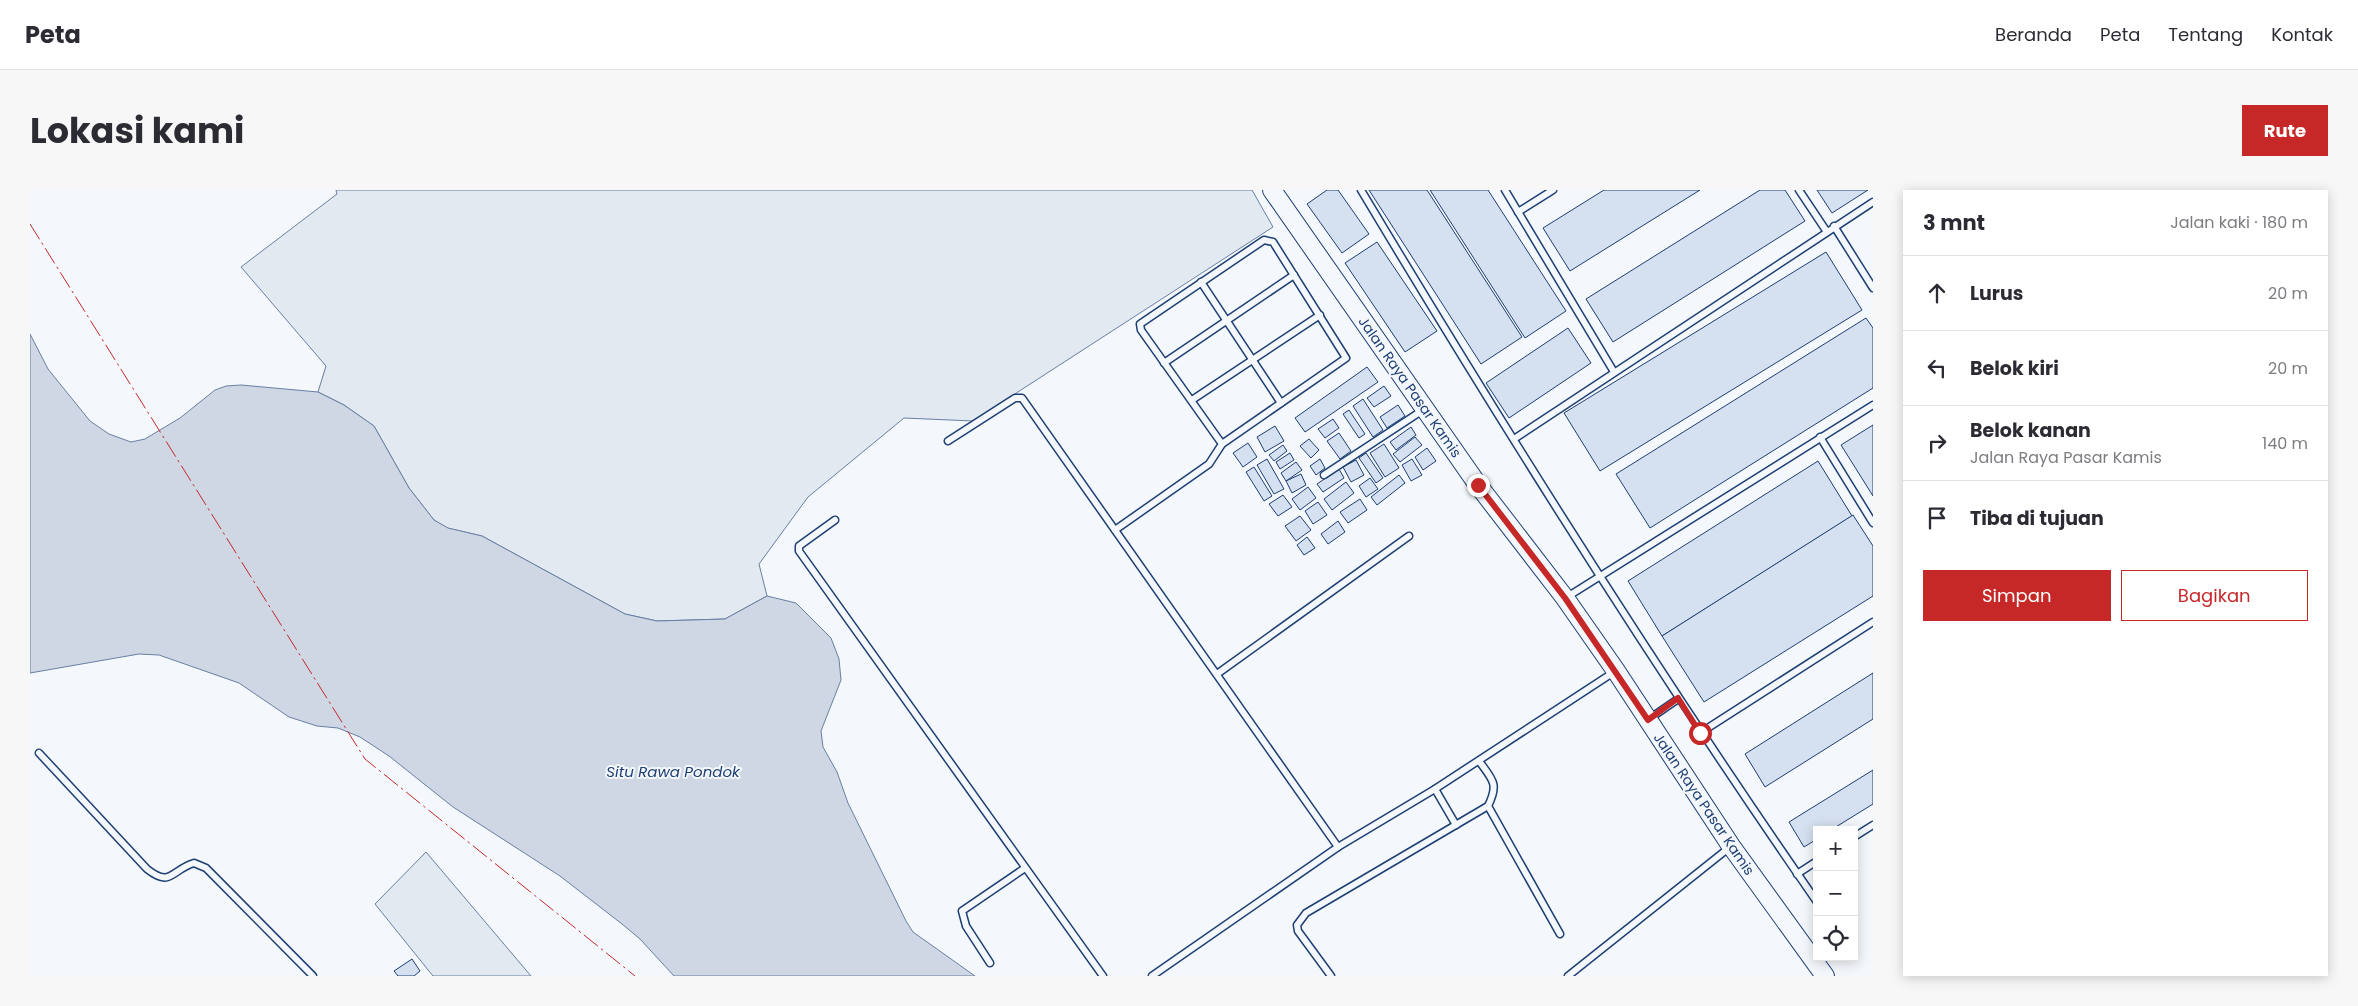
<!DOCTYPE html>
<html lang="id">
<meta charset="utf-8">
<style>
:root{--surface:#fff;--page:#f7f7f7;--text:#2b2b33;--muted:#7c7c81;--line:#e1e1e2;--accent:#c62828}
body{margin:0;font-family:Poppins,sans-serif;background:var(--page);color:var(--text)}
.controls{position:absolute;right:15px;bottom:15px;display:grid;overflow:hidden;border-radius:0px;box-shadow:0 2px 12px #0003}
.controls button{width:45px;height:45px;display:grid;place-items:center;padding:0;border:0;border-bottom:1px solid var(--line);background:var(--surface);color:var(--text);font:25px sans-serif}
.stop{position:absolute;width:15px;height:15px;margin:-11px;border:4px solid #c62828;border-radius:50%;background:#fff}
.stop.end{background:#c62828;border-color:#fff;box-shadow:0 1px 5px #0008}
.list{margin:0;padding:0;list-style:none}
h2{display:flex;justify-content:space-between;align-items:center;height:65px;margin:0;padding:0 20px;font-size:21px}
h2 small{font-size:16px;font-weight:400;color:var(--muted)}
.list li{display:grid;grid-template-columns:32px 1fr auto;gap:15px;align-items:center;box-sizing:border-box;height:75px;padding:0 20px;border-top:1px solid var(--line)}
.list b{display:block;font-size:19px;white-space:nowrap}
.list p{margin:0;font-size:16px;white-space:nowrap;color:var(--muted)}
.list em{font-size:16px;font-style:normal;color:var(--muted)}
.actions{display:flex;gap:10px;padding:15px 20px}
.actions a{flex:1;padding:11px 0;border:1px solid var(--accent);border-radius:0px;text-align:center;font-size:18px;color:var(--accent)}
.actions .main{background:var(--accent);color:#fff}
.icon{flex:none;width:28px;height:28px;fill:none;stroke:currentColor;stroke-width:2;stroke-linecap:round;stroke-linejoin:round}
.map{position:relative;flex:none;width:1843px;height:786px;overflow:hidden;border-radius:0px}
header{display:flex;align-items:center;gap:30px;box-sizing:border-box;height:70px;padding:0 25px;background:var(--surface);border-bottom:1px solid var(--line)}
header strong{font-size:24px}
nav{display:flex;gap:28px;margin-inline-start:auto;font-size:18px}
.intro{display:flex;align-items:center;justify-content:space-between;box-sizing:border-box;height:120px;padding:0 30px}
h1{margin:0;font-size:35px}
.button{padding:12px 22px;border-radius:0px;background:var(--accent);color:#fff;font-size:18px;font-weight:700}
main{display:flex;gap:30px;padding:0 30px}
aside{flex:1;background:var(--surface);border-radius:0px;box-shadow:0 2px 12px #0003}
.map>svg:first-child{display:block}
.green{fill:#e3e9f0;stroke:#687fa3}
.water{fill:#cfd7e4;stroke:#687fa3}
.building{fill:#d5e0f0;stroke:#1d3f73}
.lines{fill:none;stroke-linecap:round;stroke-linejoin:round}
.service-casing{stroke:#1d3f73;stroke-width:9}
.secondary-casing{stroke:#1d3f73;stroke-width:20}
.service{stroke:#f4f7fb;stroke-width:6}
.secondary{stroke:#f4f7fb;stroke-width:18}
.power{stroke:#c62828;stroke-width:1;stroke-dasharray:18 4 2.5 4;stroke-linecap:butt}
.route{stroke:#c62828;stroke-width:6}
.labels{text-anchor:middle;stroke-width:4;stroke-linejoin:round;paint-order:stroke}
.street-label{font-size:14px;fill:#1d3f73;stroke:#f4f7fb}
.water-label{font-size:15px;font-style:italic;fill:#1d3f73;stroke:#f4f7fb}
</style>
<header>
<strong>Peta</strong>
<nav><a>Beranda</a><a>Peta</a><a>Tentang</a><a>Kontak</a></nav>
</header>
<div class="intro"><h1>Lokasi kami</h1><a class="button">Rute</a></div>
<main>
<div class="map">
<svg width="1843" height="786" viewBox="0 0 1843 786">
<rect width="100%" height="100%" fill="#f4f7fb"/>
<g class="green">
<polygon points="306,0 1222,0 1243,37 943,231 874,228 778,307 729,374 737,406 695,429 627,431 595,424 452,346 417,338 404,330 379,298 344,236 314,215 288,202 296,176 211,77 307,4"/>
<polygon points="396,662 501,786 403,786 345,714"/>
</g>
<polygon class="water" points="0,144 18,179 60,231 79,244 101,252 115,249 150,228 185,200 196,196 211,195 288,202 314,215 344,236 379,298 404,330 418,338 452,346 595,424 627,431 695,429 737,406 766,413 801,448 809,469 811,490 791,541 793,557 807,582 818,613 876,731 883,742 945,786 644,786 610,749 592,734 530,686 423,617 359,566 330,547 308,538 287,536 259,527 209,493 129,465 109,464 0,483"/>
<g class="building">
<polygon points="1297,0 1308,0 1339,44 1312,63 1277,14"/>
<polygon points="1339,0 1397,0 1492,147 1451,174"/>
<polygon points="1400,0 1458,0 1536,121 1495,148"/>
<polygon points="1574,0 1670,0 1540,81 1513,38"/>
<polygon points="1730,0 1755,0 1775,31 1583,152 1556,109"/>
<polygon points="1787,0 1838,0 1802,23"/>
<polygon points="1347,52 1407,141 1375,162 1315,73"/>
<polygon points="1796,62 1832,120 1570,281 1534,223"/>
<polygon points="1836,128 1843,138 1843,198 1620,338 1586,284"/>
<polygon points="1538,138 1561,173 1479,228 1456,193"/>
<polygon points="1337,177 1348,192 1275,242 1265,228"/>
<polygon points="1354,196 1361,206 1344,217 1337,208"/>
<polygon points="1333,209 1353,240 1343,247 1323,216"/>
<polygon points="1368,215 1375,226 1357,238 1350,227"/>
<polygon points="1319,220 1335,244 1329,248 1313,224"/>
<polygon points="1303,229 1309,238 1295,248 1288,239"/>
<polygon points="1843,235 1843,306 1811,255"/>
<polygon points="1245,236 1254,251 1235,262 1227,247"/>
<polygon points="1381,237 1386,245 1366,260 1360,252"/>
<polygon points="1309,243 1321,261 1310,269 1297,251"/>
<polygon points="1385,247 1392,255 1370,272 1363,264"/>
<polygon points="1279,249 1289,260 1281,268 1270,256"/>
<polygon points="1218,253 1227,267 1213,277 1203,263"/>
<polygon points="1354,254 1369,278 1355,287 1340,263"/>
<polygon points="1253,255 1257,261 1244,271 1239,265"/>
<polygon points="1397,258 1406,271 1393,280 1385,267"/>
<polygon points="1260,263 1264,270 1250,279 1246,272"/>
<polygon points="1336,263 1353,288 1346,293 1329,268"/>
<polygon points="1237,269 1254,299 1244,304 1227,275"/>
<polygon points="1290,269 1295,278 1286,285 1280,276"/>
<polygon points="1382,269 1392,285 1381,291 1372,275"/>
<polygon points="1326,270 1334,285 1321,292 1313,277"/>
<polygon points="1788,271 1822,326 1632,446 1598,391"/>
<polygon points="1266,272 1272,280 1256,291 1251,283"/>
<polygon points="1224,277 1242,306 1234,311 1216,282"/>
<polygon points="1309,279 1314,288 1293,302 1287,294"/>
<polygon points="1271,284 1276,295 1262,303 1256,291"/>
<polygon points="1369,285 1375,293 1347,315 1341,307"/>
<polygon points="1340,288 1348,299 1336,307 1329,296"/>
<polygon points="1316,292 1324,303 1302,320 1294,309"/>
<polygon points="1278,297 1286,308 1270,320 1262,309"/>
<polygon points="1253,305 1262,317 1248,326 1239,314"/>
<polygon points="1330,309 1337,320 1318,333 1310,322"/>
<polygon points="1288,312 1297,325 1283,334 1275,321"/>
<polygon points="1823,325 1843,356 1843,406 1674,512 1632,446"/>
<polygon points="1270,326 1281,340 1266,351 1255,336"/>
<polygon points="1308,331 1315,342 1298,354 1291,344"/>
<polygon points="1277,347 1285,358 1274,365 1267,355"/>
<polygon points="1843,483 1843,529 1735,597 1715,564"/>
<polygon points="1843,580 1843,614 1801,640 1787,640 1787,649 1774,657 1759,632"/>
<polygon points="382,769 390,781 384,786 368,786 364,781"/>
</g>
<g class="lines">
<g class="service-casing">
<g id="service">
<path d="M1331 0C1476 242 1626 480 1787 712"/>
<polyline points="1475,0 1584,182"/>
<polyline points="1769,0 1797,42"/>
<polyline points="1488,22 1523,0"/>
<polyline points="1804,36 1843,98"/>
<polyline points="1171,92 1251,213"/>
<polyline points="1134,173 1264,85"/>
<polyline points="1162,210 1290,125"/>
<polyline points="1790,247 1843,333"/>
<polyline points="1484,249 1843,12"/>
<polyline points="918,251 985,208 992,208 1308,657"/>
<polyline points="1294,285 1393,220"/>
<polyline points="805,330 769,356 769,361 1073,786"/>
<polyline points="1085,340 1179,274 1192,254 1316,168 1243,52 1234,50 1110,134 1111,140 1192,254"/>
<polyline points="1537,407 1843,215"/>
<polyline points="1187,484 1379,346"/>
<polyline points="1619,529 1648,509"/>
<polyline points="1670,543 1843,432"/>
<path d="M9 563 117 679C141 698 141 680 164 673L176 678 283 786"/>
<polyline points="1405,599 1426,635"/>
<polyline points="1458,616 1530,744"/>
<polyline points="1824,647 1843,635"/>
<polyline points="1767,684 1787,671"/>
<polyline points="960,773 936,736 932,721 995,678"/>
<polyline points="1122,786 1308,657 1405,599 1584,482"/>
<path d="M1301 786 1268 741 1267 735 1276 723 1458 616C1469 594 1463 590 1449 571"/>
<polyline points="1538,786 1700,657"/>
</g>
</g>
<g class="secondary-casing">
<polyline id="secondary" points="1242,0 1448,295 1535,408 1586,481 1701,656 1795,786"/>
</g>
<use href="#service" class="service"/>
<use href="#secondary" class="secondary"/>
<polyline class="power" points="0,34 335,569 605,786"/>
</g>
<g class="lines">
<polyline class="route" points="1448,295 1535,408 1618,530 1648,508 1670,543"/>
</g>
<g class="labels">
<g class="street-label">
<text transform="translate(1380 197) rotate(55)" y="5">Jalan Raya Pasar Kamis</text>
<text transform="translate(1674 614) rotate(56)" y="5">Jalan Raya Pasar Kamis</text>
</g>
<g class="water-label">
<text x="643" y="587">Situ Rawa Pondok</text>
</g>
</g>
</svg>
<div class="controls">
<button>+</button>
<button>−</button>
<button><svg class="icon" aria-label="locate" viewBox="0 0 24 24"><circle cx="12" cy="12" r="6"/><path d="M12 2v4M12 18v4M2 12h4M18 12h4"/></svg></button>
</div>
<div class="stop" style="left:1670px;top:543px"></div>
<div class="stop end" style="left:1448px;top:295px"></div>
</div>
<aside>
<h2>3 mnt<small>Jalan kaki · 180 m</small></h2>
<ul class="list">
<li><svg class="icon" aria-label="ahead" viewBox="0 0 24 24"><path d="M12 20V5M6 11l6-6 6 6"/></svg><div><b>Lurus</b></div><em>20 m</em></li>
<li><svg class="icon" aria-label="left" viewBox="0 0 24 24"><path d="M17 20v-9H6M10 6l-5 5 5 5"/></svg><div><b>Belok kiri</b></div><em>20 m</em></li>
<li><svg class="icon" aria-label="right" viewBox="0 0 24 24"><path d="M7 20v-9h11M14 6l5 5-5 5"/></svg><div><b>Belok kanan</b><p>Jalan Raya Pasar Kamis</p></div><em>140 m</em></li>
<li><svg class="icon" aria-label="arrive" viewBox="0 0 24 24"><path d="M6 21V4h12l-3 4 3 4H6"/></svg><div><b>Tiba di tujuan</b></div></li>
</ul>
<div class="actions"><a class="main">Simpan</a><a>Bagikan</a></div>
</aside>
</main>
